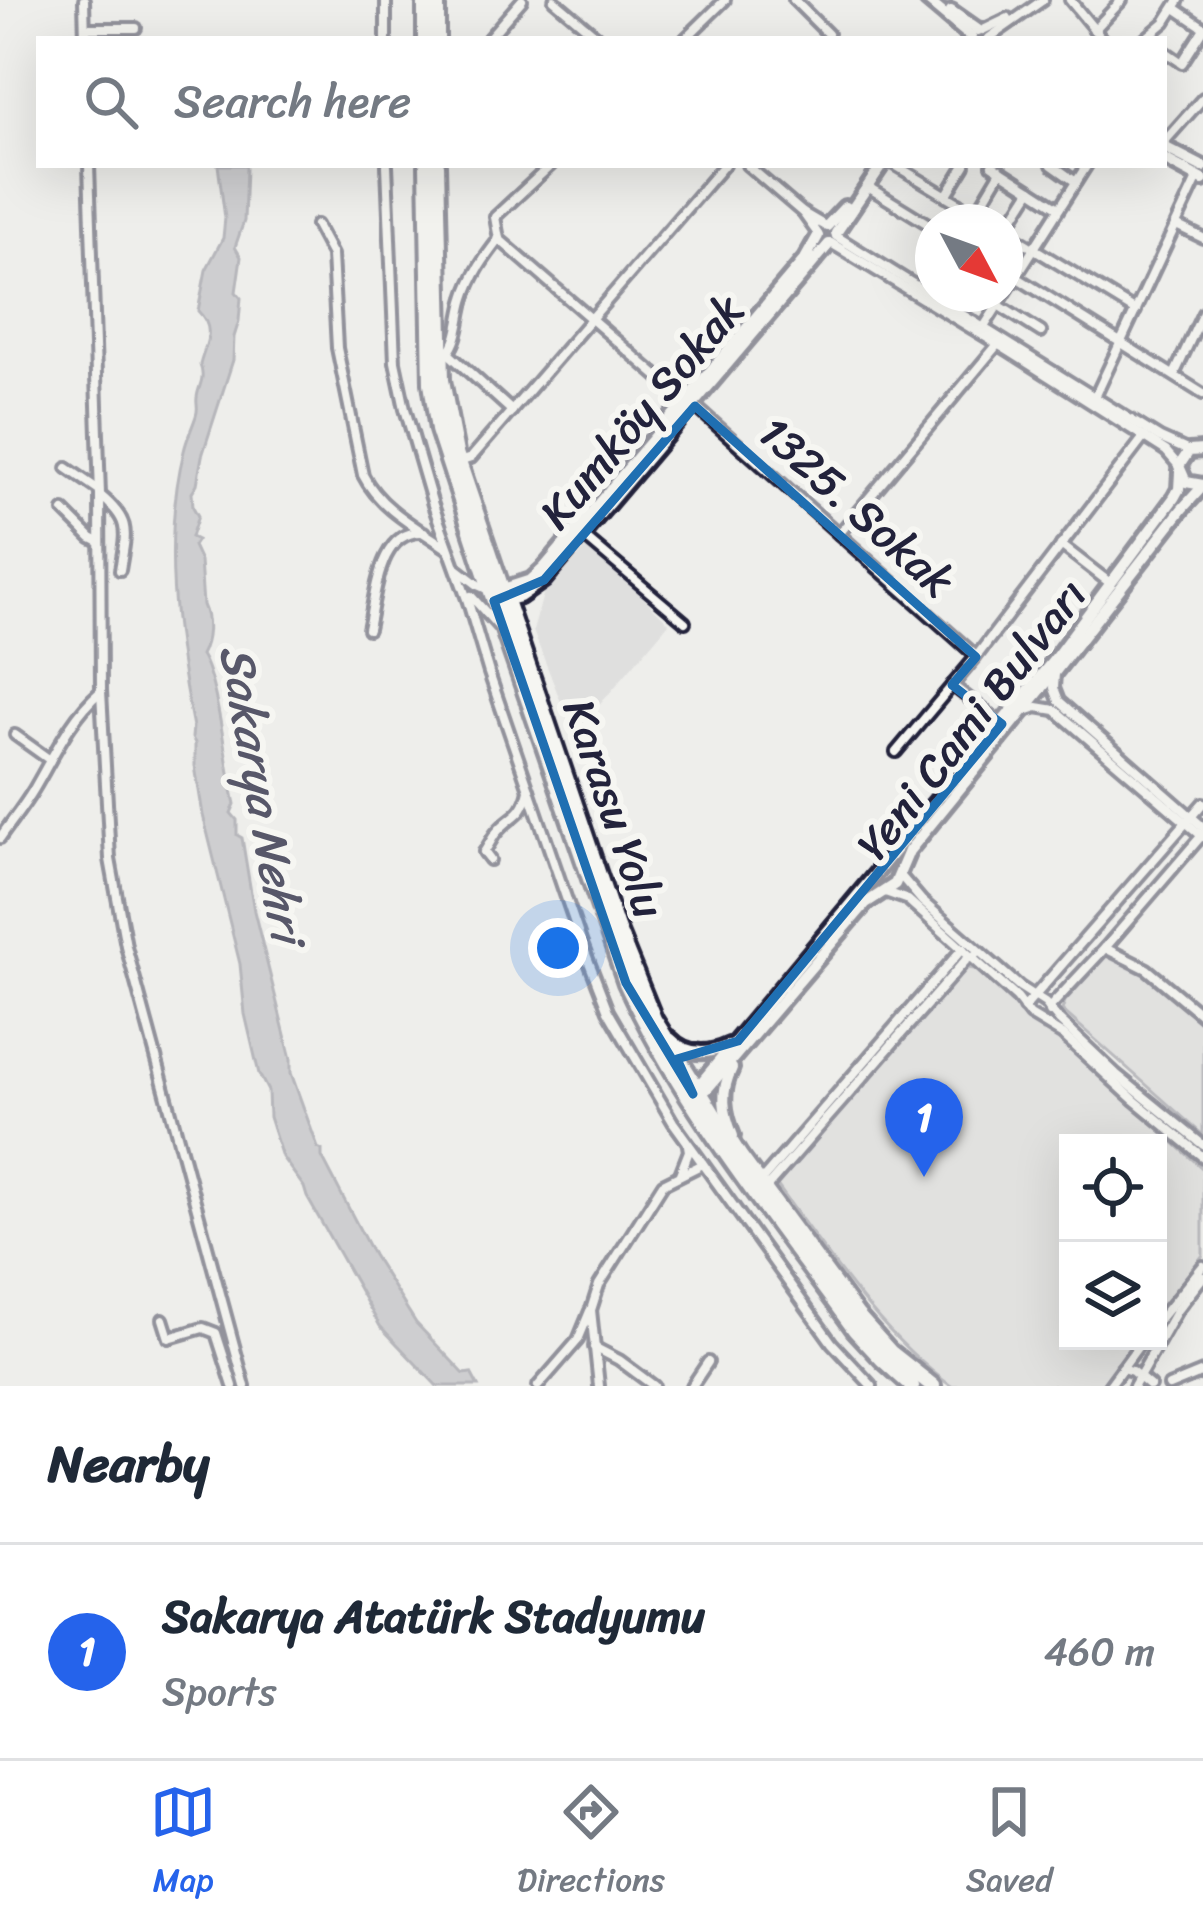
<!DOCTYPE html>
<meta charset="utf-8">
<style>
:root{--surface:#fff;--page:#f6f6f7;--text:#1f2937;--muted:#747a83;--line:#e0e1e3;--accent:#2563eb}
body{margin:0;font-family:Sriracha,sans-serif;background:var(--page);color:var(--text)}
.controls{position:absolute;right:36px;bottom:36px;display:grid;overflow:hidden;border-radius:0px;box-shadow:0 12px 48px #0002}
.controls button{width:108px;height:108px;display:grid;place-items:center;padding:0;border:0;border-bottom:3px solid var(--line);background:var(--surface);color:var(--text);font:60px sans-serif}
.compass{position:absolute;left:915px;top:204px;width:108px;height:108px;border-radius:50%;background:var(--surface);box-shadow:0 12px 48px #0002;rotate:131deg}
.you{position:absolute;left:558px;top:948px;width:42px;height:42px;margin:-30px;border:9px solid #fff;border-radius:50%;background:#1a73e8;box-shadow:0 0 0 18px #1a73e833}
.badge{display:grid;place-items:center;width:78px;height:78px;border-radius:50%;background:var(--accent);color:#fff;font-size:39px;font-weight:700}
.pin{position:absolute;translate:-50% -99px;filter:drop-shadow(0 3px 6px #0008)}
.pin::after{content:'';position:absolute;top:63px;width:42px;height:36px;background:inherit;clip-path:polygon(0 0,100% 0,50% 100%)}
.list{margin:0;padding:0;list-style:none}
h2{display:flex;justify-content:space-between;align-items:center;height:156px;margin:0;padding:0 48px;font-size:51px}
h2 small{font-size:39px;font-weight:400;color:var(--muted)}
.list li{display:grid;grid-template-columns:78px 1fr auto;gap:36px;align-items:center;box-sizing:border-box;height:216px;padding:0 48px;border-top:3px solid var(--line)}
.list b{display:block;font-size:45px;white-space:nowrap}
.list p{margin:0;font-size:39px;white-space:nowrap;color:var(--muted)}
.list em{font-size:39px;font-style:normal;color:var(--muted)}
.icon{flex:none;width:66px;height:66px;fill:none;stroke:currentColor;stroke-width:2;stroke-linecap:round;stroke-linejoin:round}
.map{position:relative;flex:none;width:1203px;height:1386px;overflow:hidden}
.search{position:absolute;background:var(--surface);box-shadow:0 12px 48px #0002;left:36px;right:36px;top:36px;height:132px;display:flex;align-items:center;gap:30px;box-sizing:border-box;padding:0 42px;border-radius:0px;color:var(--muted);font-size:45px}
.sheet{height:372px;background:var(--surface)}
nav{display:flex;justify-content:space-around;align-items:center;box-sizing:border-box;height:168px;border-top:3px solid var(--line);background:var(--surface);font-size:33px;color:var(--muted)}
nav a{display:grid;justify-items:center;gap:6px}
nav .on{color:var(--accent)}
.map>svg:first-child{display:block}
.built{fill:#dfdfde}
.green{fill:#d0d0d1;stroke:#797986;stroke-width:3}
.water{fill:#a7a7af;stroke:#727281;stroke-width:3}
.lines{fill:none;stroke-linecap:round;stroke-linejoin:round}
.minor-casing{stroke:#22223b;stroke-width:16}
.major-casing{stroke:#22223b;stroke-width:20}
.highway-casing{stroke:#22223b;stroke-width:22}
.minor{stroke:#f6f6f2;stroke-width:8}
.major{stroke:#f6f6f2;stroke-width:10}
.highway{stroke:#f6f6f2;stroke-width:14}
.marked{fill:none;stroke:#1f6fb2;stroke-width:9;stroke-linejoin:round}
.labels{text-anchor:middle;stroke-width:12;stroke-linejoin:round;paint-order:stroke}
.street-label{font-size:45px;fill:#22223b;stroke:#f6f6f2}
.water-label{font-size:48px;font-style:italic;fill:#575769;stroke:#f6f6f2}
</style>
<div class="map">
<svg width="1203" height="1386" viewBox="0 0 1203 1386">
<rect width="100%" height="100%" fill="#eeeeeb"/>
<filter id="ink" filterUnits="userSpaceOnUse"><feTurbulence type="fractalNoise" baseFrequency=".00833" numOctaves="2"/><feDisplacementMap in="SourceGraphic" scale="24" xChannelSelector="R" yChannelSelector="G"/><feConvolveMatrix kernelMatrix="1 2 1 2 8 2 1 2 1" color-interpolation-filters="sRGB"/></filter>
<g filter="url(#ink)">
<polygon class="built" points="589,545 669,623 574,735 533,631 544,591"/>
<g class="green">
<polygon points="1109,953 1138,964 1203,1013 1203,1135 1062,1010 1065,1001"/>
<path d="M967 968 975 969 1043 1031 1049 1030 1203 1169V1255L1158 1313V1143H1068V1341H1136L1101 1386H951C879 1333 829 1256 776 1184L793 1158Z"/>
</g>
<path class="water" d="M218 165H245L246 168 244 221 235 247 241 257 236 292 241 298 239 321 234 337 233 360 202 456 197 484 192 492 193 507 198 516 191 537 197 540 193 546 200 561 203 605C210 620 209 640 201 655 218 681 226 767 235 804L231 813 237 820V835L242 838 254 911 291 1059V1073L318 1148 322 1150V1157L373 1255 416 1323 464 1374 471 1373 478 1386H437L380 1326 307 1197 304 1187 282 1157 269 1117 268 1091 259 1074 245 1014 240 964 203 815 195 766V743L192 738 193 727C175 638 162 540 184 451 187 438 192 428 196 416 199 407 196 406 197 398 198 386 206 379 200 365 205 344 217 330 198 311L206 270 223 238 225 218Z"/>
<g class="lines">
<g class="minor-casing">
<g id="minor">
<polyline points="84,0 85,39"/>
<polyline points="386,0 386,39"/>
<polyline points="554,0 600,39"/>
<polyline points="794,0 828,34"/>
<polyline points="1070,0 1102,39"/>
<polyline points="1175,8 1203,27"/>
<polyline points="85,28 136,28"/>
<polyline points="983,30 1008,18"/>
<polyline points="1094,30 1122,0"/>
<polyline points="989,38 1043,0"/>
<polyline points="488,39 522,0"/>
<polyline points="685,39 725,0"/>
<polyline points="1145,39 1165,22 1179,0"/>
<polyline points="1164,54 1166,52 1182,63 1203,30"/>
<polyline points="1164,142 1203,98"/>
<polyline points="89,165 100,495 101,691 110,859 126,946 245,1386"/>
<polyline points="387,165 395,362 405,409 433,505 468,602 489,673 582,944 608,1011 673,1122 832,1343 872,1386"/>
<polyline points="747,165 803,213"/>
<polyline points="895,165 990,222"/>
<polyline points="992,165 1059,208"/>
<polyline points="1052,165 1076,182"/>
<polyline points="868,187 933,227"/>
<polyline points="946,196 965,165"/>
<polyline points="976,213 1001,171"/>
<polyline points="947,222 959,203"/>
<path d="M316 225 332 255 337 348 363 475C380 509 418 528 448 549"/>
<polyline points="1176,225 1203,238"/>
<polyline points="1005,231 1136,311"/>
<polyline points="1005,231 1031,190"/>
<polyline points="818,234 803,213 825,226"/>
<polyline points="836,236 1160,438 1189,451"/>
<polyline points="499,239 495,217 551,165"/>
<polyline points="831,243 1009,351 1166,451 1179,466"/>
<polyline points="1005,270 1203,394"/>
<polyline points="998,305 1041,332"/>
<polyline points="984,327 1087,165"/>
<polyline points="1174,375 1203,313"/>
<polyline points="1095,397 1198,177"/>
<polyline points="695,406 976,656"/>
<path d="M512 411 448 353C460 338 459 316 465 298 472 275 485 257 499 239L686 401"/>
<polyline points="459,462 471,458 724,165"/>
<polyline points="67,468 99,490"/>
<path d="M101 496C132 522 126 532 120 570"/>
<polyline points="64,511 91,538 99,542"/>
<polyline points="581,534 685,622"/>
<polyline points="839,534 998,344"/>
<polyline points="1061,545 1110,583"/>
<polyline points="457,569 478,585 489,590"/>
<polyline points="471,596 498,626"/>
<path d="M368 629C376 595 378 529 424 532"/>
<polyline points="1055,673 1054,688 1059,701 1203,827"/>
<polyline points="952,685 1002,724"/>
<polyline points="1028,710 1037,707 1055,710 1203,837"/>
<polyline points="15,735 50,760"/>
<polyline points="896,752 976,657 1144,437"/>
<path d="M0 838C11 822 24 806 34 789 54 755 70 718 100 692"/>
<path d="M490 860 484 852C486 850 494 835 496 833 511 814 523 818 529 790"/>
<polyline points="899,874 922,901 1020,987 1045,1003 1059,1020 1116,1074 1203,1145"/>
<polyline points="885,892 908,900 1017,998 1030,1015 1063,1035 1134,1100 1203,1157"/>
<polyline points="1105,948 1147,969 1203,1016"/>
<polyline points="1024,1008 1203,803"/>
<polyline points="1050,1012 1049,1008 1105,948 1203,834"/>
<polyline points="680,1174 689,1151 688,1145"/>
<polyline points="761,1181 963,948"/>
<polyline points="766,1188 965,961 976,954"/>
<polyline points="163,1319 169,1338 203,1328 216,1333 233,1386"/>
<polyline points="1158,1321 1203,1266"/>
<polyline points="594,1347 619,1360 654,1386"/>
<polyline points="1122,1368 1132,1371 1150,1386"/>
<polyline points="538,1386 578,1340 590,1311"/>
<polyline points="599,1386 591,1310 599,1285 663,1184 703,1164"/>
<polyline points="692,1386 708,1362"/>
<polyline points="1109,1386 1142,1341"/>
<polyline points="1134,1386 1177,1310 1203,1277"/>
<polyline points="1169,1386 1203,1372"/>
</g>
</g>
<g class="major-casing">
<g id="major">
<polyline points="927,0 971,37"/>
<polyline points="951,11 978,30"/>
<polyline points="1164,147 1203,167"/>
<polyline points="1164,159 1203,180"/>
<polyline points="827,226 845,207"/>
<polyline points="836,233 882,165"/>
<polyline points="1203,450 1189,451 1179,466 1186,482 1203,485"/>
<polyline points="500,590 531,580 544,568 805,259 818,236"/>
<polyline points="503,601 520,597 544,580 829,244"/>
<path d="M670 1038C687 1056 708 1055 729 1045"/>
<path d="M732 1068C720 1092 723 1112 733 1136"/>
<polyline points="695,1090 1053,661 1174,498 1179,489 1180,472"/>
<polyline points="698,1094 707,1089 866,903 895,884 909,851 1055,672 1182,509 1203,486"/>
</g>
</g>
<g class="highway-casing">
<g id="highway">
<polyline points="425,0 425,39"/>
<polyline points="437,0 437,39"/>
<path d="M427 165 431 383 438 430 494 601 626 983C684 1109 774 1218 855 1330L882 1359 912 1386"/>
<polyline points="437,165 442,380 456,453 617,928 654,1019 740,1156 857,1315 890,1352 933,1386"/>
</g>
</g>
<use href="#minor" class="minor"/>
<use href="#major" class="major"/>
<use href="#highway" class="highway"/>
</g>
</g>
<path d="M0 0H1203V1386H0ZM695 406 976 657 952 685 1002 724 738 1041 677 1059 693 1094 626 983 494 601 544 580Z" fill="#eeeeeb" fill-opacity=".55" fill-rule="evenodd"/>
<path class="marked" d="M695 406 976 657 952 685 1002 724 738 1041 677 1059 693 1094 626 983 494 601 544 580Z"/>
<g class="labels">
<g class="street-label">
<text transform="translate(641 411) rotate(-50)" y="16">Kumköy Sokak</text>
<text transform="translate(857 506) rotate(42)" y="16">1325. Sokak</text>
<text transform="translate(971 719) rotate(-52)" y="16">Yeni Cami Bulvarı</text>
<text transform="translate(615 808) rotate(71)" y="16">Karasu Yolu</text>
</g>
<g class="water-label">
<text transform="translate(263 793) rotate(80)" y="17">Sakarya Nehri</text>
</g>
</g>
</svg>
<div class="controls">
<button><svg class="icon" aria-label="locate" viewBox="0 0 24 24"><circle cx="12" cy="12" r="6"/><path d="M12 2v4M12 18v4M2 12h4M18 12h4"/></svg></button>
<button><svg class="icon" aria-label="layers" viewBox="0 0 24 24"><path d="M12 4l9 5-9 5-9-5zM3 14l9 5 9-5"/></svg></button>
</div>
<svg class="compass" viewBox="-18 -18 36 36"><path d="M0-13l5 13h-10z" fill="#e53935"/><path d="M0 13l5-13h-10z" fill="#747a83"/></svg>
<div class="you"></div>
<div class="pin badge" style="left:924px;top:1177px">1</div>
<div class="search"><svg class="icon" aria-label="search" viewBox="0 0 24 24"><circle cx="10" cy="10" r="6"/><path d="M15 15l6 6"/></svg>Search here</div>
</div>
<section class="sheet">
<h2>Nearby<small></small></h2>
<ul class="list">
<li><span class="badge">1</span><div><b>Sakarya Atatürk Stadyumu</b><p>Sports</p></div><em>460 m</em></li>
</ul>
</section>
<nav>
<a class="on"><svg class="icon" aria-label="map" viewBox="0 0 24 24"><path d="M3 6l6-2 6 2 6-2v14l-6 2-6-2-6 2zM9 4v14M15 6v14"/></svg>Map</a>
<a><svg class="icon" aria-label="directions" viewBox="0 0 24 24"><path d="M12 3l9 9-9 9-9-9zM9 14v-3h6M13 9l2 2-2 2"/></svg>Directions</a>
<a><svg class="icon" aria-label="saved" viewBox="0 0 24 24"><path d="M7 4h10v16l-5-4-5 4z"/></svg>Saved</a>
</nav>
